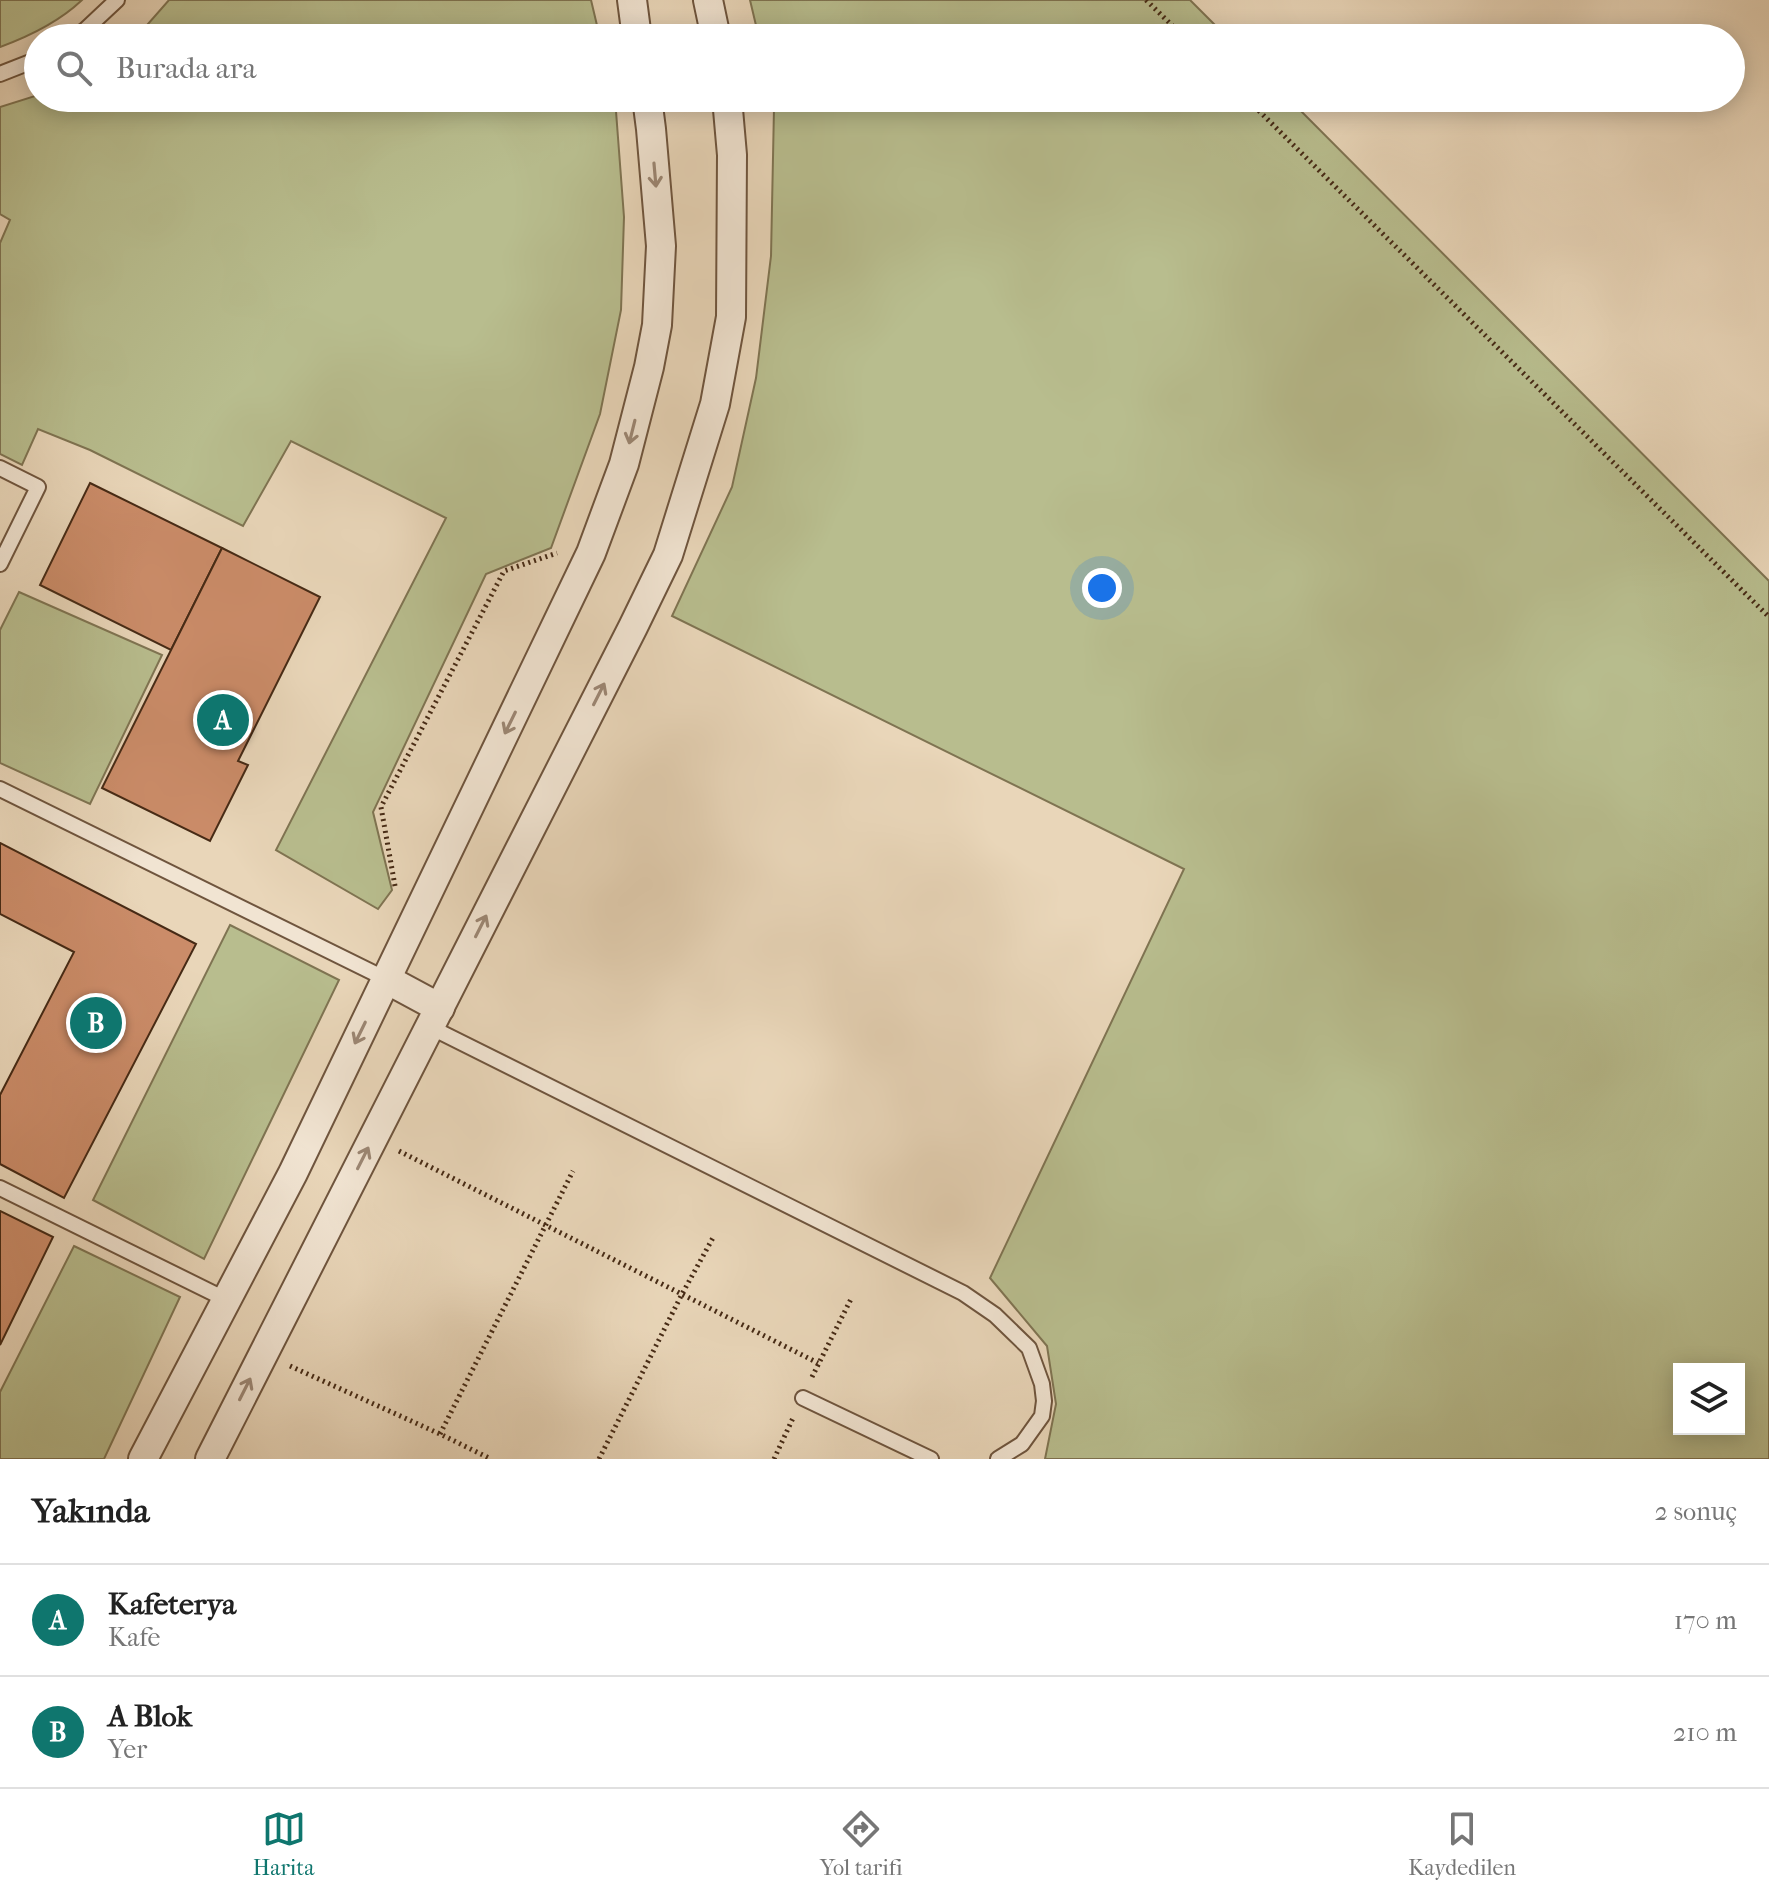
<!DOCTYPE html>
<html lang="tr">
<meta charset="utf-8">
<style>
:root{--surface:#fff;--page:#f6f6f6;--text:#222;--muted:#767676;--line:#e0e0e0;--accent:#0f766e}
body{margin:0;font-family:"IM FELL French Canon",serif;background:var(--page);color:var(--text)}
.controls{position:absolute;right:24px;bottom:24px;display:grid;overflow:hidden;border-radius:0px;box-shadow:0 4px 20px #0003}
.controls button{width:72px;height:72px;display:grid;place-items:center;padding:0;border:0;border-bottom:2px solid var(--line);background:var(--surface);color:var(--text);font:40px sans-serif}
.you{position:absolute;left:1102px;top:588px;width:28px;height:28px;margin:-20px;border:6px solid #fff;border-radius:50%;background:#1a73e8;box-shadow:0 0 0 12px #1a73e833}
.badge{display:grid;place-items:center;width:52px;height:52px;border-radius:50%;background:var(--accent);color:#fff;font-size:26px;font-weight:700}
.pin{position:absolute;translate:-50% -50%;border:4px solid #fff;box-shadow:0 2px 8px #0006}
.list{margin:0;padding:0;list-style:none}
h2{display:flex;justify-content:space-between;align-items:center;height:104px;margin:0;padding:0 32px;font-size:34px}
h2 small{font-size:26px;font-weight:400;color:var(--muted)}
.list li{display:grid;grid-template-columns:52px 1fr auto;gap:24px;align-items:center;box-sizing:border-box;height:112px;padding:0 32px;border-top:2px solid var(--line)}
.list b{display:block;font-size:30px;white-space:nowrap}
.list p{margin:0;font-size:26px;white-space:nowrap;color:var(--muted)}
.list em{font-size:26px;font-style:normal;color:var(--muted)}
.icon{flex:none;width:44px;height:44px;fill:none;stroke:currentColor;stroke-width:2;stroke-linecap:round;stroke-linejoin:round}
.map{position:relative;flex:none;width:1769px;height:1459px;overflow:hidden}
.search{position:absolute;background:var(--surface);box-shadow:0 4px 20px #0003;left:24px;right:24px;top:24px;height:88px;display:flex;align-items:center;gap:20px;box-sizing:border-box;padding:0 28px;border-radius:44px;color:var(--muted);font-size:30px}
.sheet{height:328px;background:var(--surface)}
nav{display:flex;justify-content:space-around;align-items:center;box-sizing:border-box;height:112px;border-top:2px solid var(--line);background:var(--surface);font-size:22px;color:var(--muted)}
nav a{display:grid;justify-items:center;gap:4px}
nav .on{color:var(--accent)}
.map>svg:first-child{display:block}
.green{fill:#b8bd8e;stroke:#7f7452;stroke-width:2;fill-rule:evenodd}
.building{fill:#cb8c69;stroke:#462a15;stroke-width:2}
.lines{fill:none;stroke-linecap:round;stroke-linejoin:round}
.service-casing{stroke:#6f553e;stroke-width:18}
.minor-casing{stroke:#6f553e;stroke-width:32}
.path{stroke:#462a15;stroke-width:5;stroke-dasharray:2 4;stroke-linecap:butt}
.service{stroke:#f1e4d2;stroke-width:14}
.minor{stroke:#f1e4d2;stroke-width:28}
.oneway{stroke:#9c8774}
</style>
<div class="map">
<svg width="1769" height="1459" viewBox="0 0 1769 1459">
<rect width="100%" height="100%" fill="#e9d6b9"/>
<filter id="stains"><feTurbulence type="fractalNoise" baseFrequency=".0025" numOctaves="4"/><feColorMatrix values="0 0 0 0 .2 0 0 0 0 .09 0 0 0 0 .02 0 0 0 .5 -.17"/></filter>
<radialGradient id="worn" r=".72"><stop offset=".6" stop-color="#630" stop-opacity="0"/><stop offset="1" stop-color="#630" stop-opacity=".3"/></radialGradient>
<g class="green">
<path d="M0 0H82C59 22 30 36 0 47Z"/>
<polygon points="169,0 591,0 600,38 132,38 141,32"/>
<polygon points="750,0 1190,0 1228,38 759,38"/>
<polygon points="38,95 38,98 615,98 624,217 621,310 600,414 551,548 486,574 373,812 392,890 378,909 276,850 446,518 291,441 243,526 90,450 38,429 22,465 0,454 0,243 10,220 0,214 0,107"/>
<path d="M772 98H1288L1769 581V1459H1045L1056 1404 1047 1346 990 1278 1184 869 672 616 732 487 756 378 771 256 774 108ZM1679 1369H1739V1429H1679Z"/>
<polygon points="19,592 162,655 90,804 0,763 0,630"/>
<polygon points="230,925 339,980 204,1259 93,1200"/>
<polygon points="74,1246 180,1297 104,1459 0,1459 0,1392"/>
</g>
<g class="building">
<polygon points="90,483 222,548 171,650 40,585"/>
<polygon points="222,548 320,597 238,761 248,765 210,841 102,788"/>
<polygon points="0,843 196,944 64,1198 0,1164 0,1095 74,952 0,914"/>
<polygon points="0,1211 53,1237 0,1345"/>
</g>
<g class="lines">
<g class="service-casing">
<g id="service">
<polyline points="74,38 85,30 117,0"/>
<polyline points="0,74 38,59"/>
<polyline points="0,468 38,487 0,564"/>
<polyline points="0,789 386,979"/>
<polyline points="430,1027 963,1293 995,1315 1029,1348 1042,1384 1044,1401 1042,1416 1022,1444 998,1459"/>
<polyline points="0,1188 227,1300"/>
<polyline points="803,1398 931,1459"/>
</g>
</g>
<g class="minor-casing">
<g id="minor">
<polyline points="632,0 637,38"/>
<polyline points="708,0 716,38"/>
<polyline points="386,979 440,1008"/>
<polyline points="143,1459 293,1173 591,553 624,464 649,367 657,325 661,246 651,129 647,98"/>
<polyline points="210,1459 633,627 668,555 715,404 731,317 732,155 727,98"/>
</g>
</g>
<g class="path">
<polyline points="1146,0 1185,38"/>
<polyline points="1246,98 1769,617"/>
<polyline points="395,886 381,807 504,571 557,553"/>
<polyline points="399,1151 818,1363"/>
<polyline points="290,1366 440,1434 491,1459"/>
<polyline points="812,1377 851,1299"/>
<polyline points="440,1434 573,1171"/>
<polyline points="599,1459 682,1294 714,1236"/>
<polyline points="774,1459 793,1418"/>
</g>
<use href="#service" class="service"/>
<use href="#minor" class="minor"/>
</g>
<defs><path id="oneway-shaft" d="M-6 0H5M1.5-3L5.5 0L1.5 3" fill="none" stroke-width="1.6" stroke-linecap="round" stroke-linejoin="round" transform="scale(2)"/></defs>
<g class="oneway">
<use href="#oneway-shaft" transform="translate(655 175) rotate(85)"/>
<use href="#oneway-shaft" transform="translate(632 432) rotate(104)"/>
<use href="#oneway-shaft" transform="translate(599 694) rotate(-63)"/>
<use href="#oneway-shaft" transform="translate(510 723) rotate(116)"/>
<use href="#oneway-shaft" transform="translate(481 926) rotate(-63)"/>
<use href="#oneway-shaft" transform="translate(360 1033) rotate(116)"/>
<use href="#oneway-shaft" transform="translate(363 1158) rotate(-63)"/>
<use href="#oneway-shaft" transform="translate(245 1389) rotate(-63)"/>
</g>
<rect width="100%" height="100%" filter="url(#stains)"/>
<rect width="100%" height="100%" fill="url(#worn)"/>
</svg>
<div class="controls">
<button><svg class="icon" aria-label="layers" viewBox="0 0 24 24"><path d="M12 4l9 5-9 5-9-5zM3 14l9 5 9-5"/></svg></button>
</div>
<div class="you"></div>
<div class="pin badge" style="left:223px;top:720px">A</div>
<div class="pin badge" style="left:96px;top:1023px">B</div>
<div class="search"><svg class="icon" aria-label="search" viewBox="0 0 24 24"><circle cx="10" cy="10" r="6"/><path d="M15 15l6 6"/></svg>Burada ara</div>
</div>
<section class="sheet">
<h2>Yakında<small>2 sonuç</small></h2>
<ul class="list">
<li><span class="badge">A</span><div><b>Kafeterya</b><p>Kafe</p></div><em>170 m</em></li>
<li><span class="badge">B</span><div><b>A Blok</b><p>Yer</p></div><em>210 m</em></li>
</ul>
</section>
<nav>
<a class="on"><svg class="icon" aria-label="map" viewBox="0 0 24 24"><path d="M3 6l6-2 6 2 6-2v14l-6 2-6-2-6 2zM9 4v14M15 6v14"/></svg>Harita</a>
<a><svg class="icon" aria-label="directions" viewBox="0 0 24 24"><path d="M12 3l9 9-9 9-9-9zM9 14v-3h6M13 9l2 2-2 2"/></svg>Yol tarifi</a>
<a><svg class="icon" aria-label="saved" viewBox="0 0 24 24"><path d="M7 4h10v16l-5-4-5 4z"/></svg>Kaydedilen</a>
</nav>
